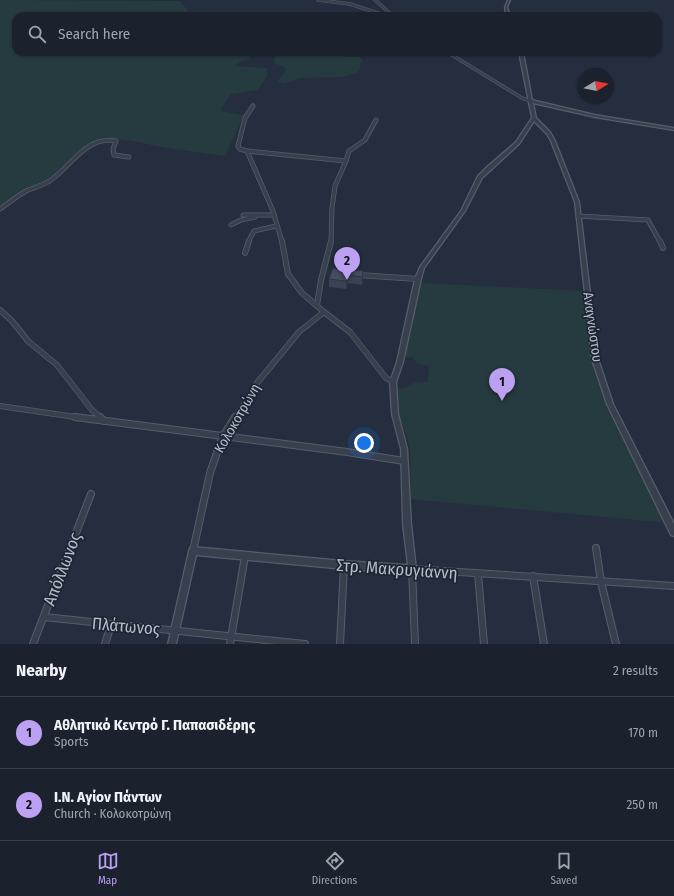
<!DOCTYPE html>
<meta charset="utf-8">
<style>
:root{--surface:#1b222e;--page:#242a36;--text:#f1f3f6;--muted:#a0a4aa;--line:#393f4a;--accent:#bca0f2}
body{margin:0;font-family:"Fira Sans Condensed",sans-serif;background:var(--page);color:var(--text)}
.compass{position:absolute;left:578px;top:68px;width:36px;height:36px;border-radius:50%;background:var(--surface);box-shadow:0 1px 3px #0004;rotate:80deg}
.you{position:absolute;left:364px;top:443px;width:14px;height:14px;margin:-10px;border:3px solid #fff;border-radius:50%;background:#1a73e8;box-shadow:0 0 0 6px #1a73e833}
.badge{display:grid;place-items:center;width:26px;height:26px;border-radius:50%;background:var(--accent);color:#111;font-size:13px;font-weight:700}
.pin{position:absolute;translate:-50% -33px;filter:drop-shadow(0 1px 2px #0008)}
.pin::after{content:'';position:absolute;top:21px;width:14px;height:12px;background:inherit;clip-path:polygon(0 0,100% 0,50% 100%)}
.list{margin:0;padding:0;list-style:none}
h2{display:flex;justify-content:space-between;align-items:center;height:52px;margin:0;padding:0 16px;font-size:17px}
h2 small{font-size:13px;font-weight:400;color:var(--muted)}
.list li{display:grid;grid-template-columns:26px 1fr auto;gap:12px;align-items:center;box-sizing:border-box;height:72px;padding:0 16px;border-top:1px solid var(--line)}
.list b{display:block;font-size:15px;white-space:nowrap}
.list p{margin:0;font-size:13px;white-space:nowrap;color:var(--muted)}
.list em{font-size:13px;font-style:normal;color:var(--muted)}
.icon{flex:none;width:22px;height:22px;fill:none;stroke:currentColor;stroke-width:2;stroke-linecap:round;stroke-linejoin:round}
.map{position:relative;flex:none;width:674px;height:644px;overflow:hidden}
.search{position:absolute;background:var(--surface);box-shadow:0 1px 3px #0004;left:12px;right:12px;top:12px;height:44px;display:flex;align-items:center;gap:10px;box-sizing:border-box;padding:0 14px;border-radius:12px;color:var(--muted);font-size:15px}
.sheet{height:196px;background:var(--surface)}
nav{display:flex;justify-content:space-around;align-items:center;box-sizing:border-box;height:56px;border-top:1px solid var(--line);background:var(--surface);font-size:11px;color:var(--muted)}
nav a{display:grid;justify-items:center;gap:2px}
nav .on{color:var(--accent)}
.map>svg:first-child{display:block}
.green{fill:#263b3f}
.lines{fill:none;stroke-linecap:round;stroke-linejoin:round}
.minor-far3-casing{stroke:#565e6c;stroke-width:3.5}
.minor-far2-casing{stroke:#565e6c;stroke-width:5}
.minor-far1-casing{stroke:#565e6c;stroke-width:6}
.minor-casing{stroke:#565e6c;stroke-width:8}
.tertiary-casing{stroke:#565e6c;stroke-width:2.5}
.minor-far3{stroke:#38404e;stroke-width:2.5}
.minor-far2{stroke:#38404e;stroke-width:3.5}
.minor-far1{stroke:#38404e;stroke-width:4.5}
.minor{stroke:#38404e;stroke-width:6}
.tertiary{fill:#38404e;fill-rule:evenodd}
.wall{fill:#3a4353}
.shaded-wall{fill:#2f3743}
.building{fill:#434e60;stroke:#2f3743}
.labels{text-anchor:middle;stroke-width:3.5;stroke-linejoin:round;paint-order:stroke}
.street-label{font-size:14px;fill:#b4bbc9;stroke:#1d2533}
.near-street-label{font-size:17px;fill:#b4bbc9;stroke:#1d2533}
</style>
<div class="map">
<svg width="674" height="644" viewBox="0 0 674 644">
<rect width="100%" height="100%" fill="#242e3e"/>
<g class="green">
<polygon points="0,0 180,1 190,13 187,16 16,16 16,52 249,52 250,58 237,63 236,66 267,68 267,76 258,90 231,94 220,111 244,115 225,156 161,147 132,141 103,137 80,150 47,180 26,189 0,207"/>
<polygon points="274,52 342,52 344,57 359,57 363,60 360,64 360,68 357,73 342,77 301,78 284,84 278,81 286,70 284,66 275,64"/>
<path d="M420 283 585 291 601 385 669 523 410 499C410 483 411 466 410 450 408 429 391 409 397 387L401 389 416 382H428L429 366 419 364 411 357 407 358 405 353Z"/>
</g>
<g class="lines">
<g class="minor-far3-casing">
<g id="minor-far3">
<polyline points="318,0 350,4 387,16"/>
<polyline points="375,0 393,16"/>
<polyline points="447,52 522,98 530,101"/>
</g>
</g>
<g class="minor-far2-casing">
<g id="minor-far2">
<polyline points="253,106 245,118 238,146 240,149 247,151 273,211 282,242"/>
<polyline points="247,151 346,161 335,186 332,208 331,242"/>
<polyline points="346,161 349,151 365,140 376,120"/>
<path d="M0 209C9 203 18 195 28 190 36 187 44 185 51 180 71 166 87 135 116 141L113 149 114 155 129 157"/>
<polyline points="243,215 274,215"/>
<polyline points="578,216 648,220 660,242"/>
<polyline points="231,225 241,220 255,217"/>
<polyline points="248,242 254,231 276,226"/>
</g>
</g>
<g class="minor-far1-casing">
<g id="minor-far1">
<polyline points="282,241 288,274 302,293 324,312"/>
<polyline points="660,241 663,248"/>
<polyline points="245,253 249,241"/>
<polyline points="358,275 418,279"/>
<polyline points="317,305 321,280 331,241"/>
<polyline points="0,310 12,321 29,342 57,365 92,410 101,418"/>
<polyline points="0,406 82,418"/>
<polyline points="235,418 257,383 299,332 324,312 350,332 386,378 393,382"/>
</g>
</g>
<g class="minor-casing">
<g id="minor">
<polyline points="75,417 347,452 404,461"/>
<polyline points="100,417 104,421"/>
<polyline points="596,548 601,582 616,644"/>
<polyline points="193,551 210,473 222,438 235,417"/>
<polyline points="478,574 484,644"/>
<polyline points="533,576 544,644"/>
<polyline points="44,617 305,644"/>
<polyline points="33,644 91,494"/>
<polyline points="105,644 111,625"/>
<polyline points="230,644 245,556"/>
<polyline points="340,644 344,565"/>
<polyline points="415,644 412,569 674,586"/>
</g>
</g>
<g class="tertiary-casing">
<g id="tertiary">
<polygon points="508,0 510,0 507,7 510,16 506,16 505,7"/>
<polygon points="519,52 523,52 532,100 595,115 674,128 674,130 595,117 533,103 536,118 550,132 555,141 579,202 598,359 613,404 674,524 674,536 671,535 607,404 592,359 575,202 551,141 547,134 534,121 519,144 482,178 465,211 424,268 421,279 403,362 396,382 398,414 407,449 411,524 416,569 415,572 412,573 344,569 196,555 176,644 168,644 189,551 190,548 193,547 344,561 408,565 403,524 401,449 392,414 390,382 397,362 415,279 420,267 461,211 478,176 487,167 516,142 532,118"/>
</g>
</g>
<use href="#minor-far3" class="minor-far3"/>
<use href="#minor-far2" class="minor-far2"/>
<use href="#minor-far1" class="minor-far1"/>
<use href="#minor" class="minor"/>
<use href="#tertiary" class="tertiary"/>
</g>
<polygon class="wall" points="363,271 363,278 362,285 348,283 346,289 329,287 329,279"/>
<g class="shaded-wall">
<polygon points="363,271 363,278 362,285 362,277"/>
<polygon points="348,275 348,283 346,289 346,281"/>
</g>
<polygon class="building" points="333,268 363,271 362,277 348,275 346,281 329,279"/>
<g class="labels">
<g class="street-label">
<text transform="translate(593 327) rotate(82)" y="5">Αναγνώστου</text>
<text transform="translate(237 418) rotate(-60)" y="5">Κολοκοτρώνη</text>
</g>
<g class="near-street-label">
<text transform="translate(62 569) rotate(-69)" y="6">Απόλλωνος</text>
<text transform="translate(397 569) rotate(4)" y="6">Στρ. Μακρυγιάννη</text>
<text transform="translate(126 626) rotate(5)" y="6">Πλάτωνος</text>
</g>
</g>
</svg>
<svg class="compass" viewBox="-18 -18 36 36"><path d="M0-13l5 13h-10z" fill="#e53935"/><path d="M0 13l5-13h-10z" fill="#a0a4aa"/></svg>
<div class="you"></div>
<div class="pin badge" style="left:502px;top:401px">1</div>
<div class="pin badge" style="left:347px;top:280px">2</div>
<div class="search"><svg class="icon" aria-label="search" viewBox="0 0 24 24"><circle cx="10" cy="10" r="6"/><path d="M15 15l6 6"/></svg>Search here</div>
</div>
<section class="sheet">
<h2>Nearby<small>2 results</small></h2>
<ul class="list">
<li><span class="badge">1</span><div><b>Αθλητικό Κεντρό Γ. Παπασιδέρης</b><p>Sports</p></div><em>170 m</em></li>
<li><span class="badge">2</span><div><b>Ι.Ν. Αγίον Πάντων</b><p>Church · Κολοκοτρώνη</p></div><em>250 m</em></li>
</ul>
</section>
<nav>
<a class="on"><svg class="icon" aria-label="map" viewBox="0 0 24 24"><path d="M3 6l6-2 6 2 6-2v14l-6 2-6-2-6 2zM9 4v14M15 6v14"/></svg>Map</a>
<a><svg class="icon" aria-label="directions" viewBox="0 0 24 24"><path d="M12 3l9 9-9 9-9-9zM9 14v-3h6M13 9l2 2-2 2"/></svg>Directions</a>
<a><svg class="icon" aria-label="saved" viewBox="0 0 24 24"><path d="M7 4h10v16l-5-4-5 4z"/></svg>Saved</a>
</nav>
